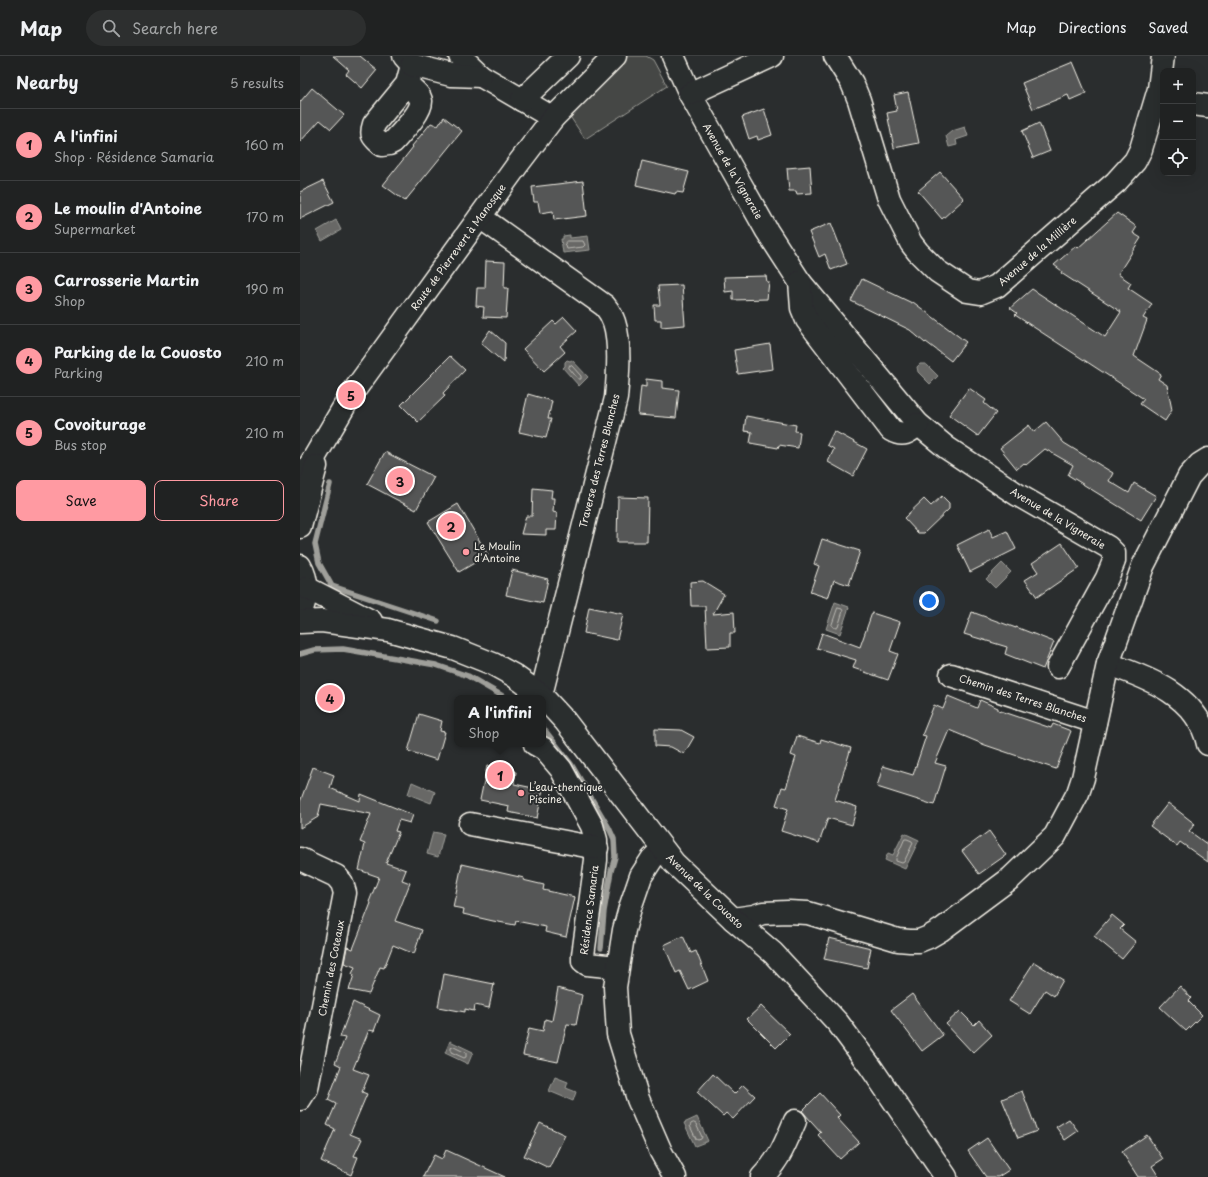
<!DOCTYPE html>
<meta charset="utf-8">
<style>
:root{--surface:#202222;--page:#2d2f2f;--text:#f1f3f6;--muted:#a2a4a5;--line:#3d3f40;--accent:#ff9aa2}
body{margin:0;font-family:"Playpen Sans",sans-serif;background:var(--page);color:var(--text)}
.controls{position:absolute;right:12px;top:12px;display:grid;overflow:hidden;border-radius:8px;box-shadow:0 4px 16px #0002}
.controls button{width:36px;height:36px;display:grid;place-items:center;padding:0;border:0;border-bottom:1px solid var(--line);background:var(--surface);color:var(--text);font:20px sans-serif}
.you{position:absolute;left:629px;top:545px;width:14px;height:14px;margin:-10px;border:3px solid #fff;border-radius:50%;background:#1a73e8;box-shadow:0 0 0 6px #1a73e833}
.badge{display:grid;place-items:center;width:26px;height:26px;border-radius:50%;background:var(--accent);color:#111;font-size:13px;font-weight:700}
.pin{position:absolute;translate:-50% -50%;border:2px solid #fff;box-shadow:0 1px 4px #0006}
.popup{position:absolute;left:154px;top:639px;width:92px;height:52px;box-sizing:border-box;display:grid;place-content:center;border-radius:8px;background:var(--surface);filter:drop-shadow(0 1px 3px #0005);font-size:13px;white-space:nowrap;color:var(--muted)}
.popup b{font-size:15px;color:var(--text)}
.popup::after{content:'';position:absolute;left:50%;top:100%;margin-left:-8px;border:8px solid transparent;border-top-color:var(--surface)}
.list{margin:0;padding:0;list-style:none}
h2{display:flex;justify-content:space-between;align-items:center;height:52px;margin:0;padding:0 16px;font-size:17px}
h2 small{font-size:13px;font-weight:400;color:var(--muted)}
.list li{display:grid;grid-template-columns:26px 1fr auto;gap:12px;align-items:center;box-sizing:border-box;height:72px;padding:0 16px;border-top:1px solid var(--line)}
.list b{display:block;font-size:15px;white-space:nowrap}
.list p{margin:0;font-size:13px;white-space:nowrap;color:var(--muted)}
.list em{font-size:13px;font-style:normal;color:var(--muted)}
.actions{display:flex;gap:8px;padding:12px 16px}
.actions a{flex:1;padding:9px 0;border:1px solid var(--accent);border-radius:8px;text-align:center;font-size:14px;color:var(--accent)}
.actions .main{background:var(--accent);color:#111}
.icon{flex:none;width:22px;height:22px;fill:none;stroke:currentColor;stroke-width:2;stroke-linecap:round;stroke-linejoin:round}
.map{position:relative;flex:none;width:908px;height:1121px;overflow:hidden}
header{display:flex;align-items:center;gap:24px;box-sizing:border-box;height:56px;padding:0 20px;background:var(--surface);border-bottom:1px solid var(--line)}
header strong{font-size:19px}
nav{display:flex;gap:22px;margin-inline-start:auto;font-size:14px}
.search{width:280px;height:36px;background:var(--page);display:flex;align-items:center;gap:10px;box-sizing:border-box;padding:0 14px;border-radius:22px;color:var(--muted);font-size:15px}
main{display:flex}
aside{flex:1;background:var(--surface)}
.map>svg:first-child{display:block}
.green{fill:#444645;stroke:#9c9c96}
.water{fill:#676866;stroke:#9f9f9a}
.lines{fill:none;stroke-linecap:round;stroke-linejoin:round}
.shore{stroke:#bcbab4;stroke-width:1}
.stream{stroke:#9f9f9a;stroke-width:5.5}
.building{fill:#555756;stroke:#f4f1e8}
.street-casing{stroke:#f4f1e8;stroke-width:25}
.secondary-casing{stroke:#f4f1e8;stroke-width:25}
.street{stroke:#2a2d2e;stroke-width:22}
.secondary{stroke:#2a2d2e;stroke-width:22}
.poi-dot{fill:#ff9aa2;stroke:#2a2d2e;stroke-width:1.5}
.labels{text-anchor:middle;stroke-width:4;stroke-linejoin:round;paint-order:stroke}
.street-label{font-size:10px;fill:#f4f1e8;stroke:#2a2d2e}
.poi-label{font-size:10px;fill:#f4f1e8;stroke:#2a2d2e;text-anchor:start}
</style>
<header>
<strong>Map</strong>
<div class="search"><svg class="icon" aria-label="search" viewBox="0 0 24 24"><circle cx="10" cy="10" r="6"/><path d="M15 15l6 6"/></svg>Search here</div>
<nav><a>Map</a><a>Directions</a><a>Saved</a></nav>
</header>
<main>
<aside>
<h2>Nearby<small>5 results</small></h2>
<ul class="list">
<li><span class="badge">1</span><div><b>A l'infini</b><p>Shop · Résidence Samaria</p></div><em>160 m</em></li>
<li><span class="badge">2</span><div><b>Le moulin d'Antoine</b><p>Supermarket</p></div><em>170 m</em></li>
<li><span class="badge">3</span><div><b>Carrosserie Martin</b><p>Shop</p></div><em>190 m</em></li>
<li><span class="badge">4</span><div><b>Parking de la Couosto</b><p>Parking</p></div><em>210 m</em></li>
<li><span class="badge">5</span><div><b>Covoiturage</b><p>Bus stop</p></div><em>210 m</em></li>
</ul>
<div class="actions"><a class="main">Save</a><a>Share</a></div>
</aside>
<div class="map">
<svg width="908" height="1121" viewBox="0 0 908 1121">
<rect width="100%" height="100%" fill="#2a2d2e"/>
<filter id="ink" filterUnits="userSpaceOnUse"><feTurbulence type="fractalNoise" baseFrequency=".025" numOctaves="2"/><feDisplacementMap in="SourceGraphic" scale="8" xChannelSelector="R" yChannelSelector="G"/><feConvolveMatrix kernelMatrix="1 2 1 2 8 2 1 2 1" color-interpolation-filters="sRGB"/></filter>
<g filter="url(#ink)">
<polygon class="green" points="325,0 346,0 353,4 367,30 285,83 269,59"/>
<g class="water">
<polygon points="665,71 668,80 656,84 657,89 649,91 646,80 652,75"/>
<polygon points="36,164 41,174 22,185 17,175"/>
<polygon points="270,179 270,182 288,180 290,194 263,197 261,183 263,183 263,180"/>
<polygon points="267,304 270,305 272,304 288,321 279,330 263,312 265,310 265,306"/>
<polygon points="620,308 626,308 638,320 630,328 618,316 617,311"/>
<polygon points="702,507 711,516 695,532 686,523"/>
<polygon points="535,546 549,551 540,578 526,573"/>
<polygon points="112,726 135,736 131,747 108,738"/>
<polygon points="133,776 144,778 138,801 127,798"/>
<polygon points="604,777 619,784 605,813 585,804 588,797 593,799"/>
<polygon points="150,985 173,996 168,1008 145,997"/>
<polygon points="255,1021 268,1026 266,1032 276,1036 273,1045 249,1035"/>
<polygon points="397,1061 408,1085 395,1090 384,1067"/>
</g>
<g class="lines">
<g class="shore">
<polygon points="267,185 283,185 285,189 283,191 267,193 265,187"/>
<polygon points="270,309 272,310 281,320 281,323 278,323 269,312"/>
<polygon points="538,552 542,553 543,555 538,571 536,572 533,571 532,569"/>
<polygon points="605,783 607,783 612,785 613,787 604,806 602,807 596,805 596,803"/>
<polygon points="154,991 166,997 166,1001 164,1002 151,996 151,992"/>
<polygon points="394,1067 396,1068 402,1081 401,1083 398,1084 396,1083 390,1070 391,1068"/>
</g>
<g class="stream">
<polyline points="30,428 15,488 19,507 32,530 138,565"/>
<polyline points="0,598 14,594 43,593 136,609 168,620 206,642"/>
<polyline points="243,672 271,708 309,772 314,783 315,801 311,815 304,855 301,892"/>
</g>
</g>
<g class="building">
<polygon points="33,0 60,0 77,14 62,32 46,18 49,14"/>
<polygon points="773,6 786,37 770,44 768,39 733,53 722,27"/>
<polygon points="12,32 44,59 31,73 20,64 0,86 0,46"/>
<polygon points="608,36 619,87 594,92 587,57 597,55 594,39"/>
<polygon points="464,53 472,79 458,84 457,80 449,83 442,61"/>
<polygon points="144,61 162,75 105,145 83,129 113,91 112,90 131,67 138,70"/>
<polygon points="739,67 750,95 733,102 722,75"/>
<polygon points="342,105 389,116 383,137 376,136 375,138 336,129"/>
<polygon points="510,110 512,137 497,138 496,135 489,135 487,112"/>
<polygon points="640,116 664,143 642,163 618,135"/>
<polygon points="23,125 34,146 0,163 0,136"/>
<polygon points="283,125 287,160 254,164 253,155 240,157 238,146 234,146 232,131"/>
<polygon points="817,157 837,171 833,177 841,182 818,218 831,227 828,232 852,248 843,262 847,264 834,300 861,318 858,323 867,329 872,354 865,365 840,348 844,343 715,259 717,257 710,252 732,233 805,281 821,256 761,217 762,215 754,209 776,190 778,192"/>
<polygon points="531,167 547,208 531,214 525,198 519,201 509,176"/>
<polygon points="186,205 205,206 204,232 208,232 206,262 183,261 184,251 176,250 177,232 185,232"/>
<polygon points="466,220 467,226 469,226 467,243 433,244 433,235 425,236 424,221"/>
<polygon points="562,223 612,247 613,246 666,286 651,305 626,286 625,287 610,274 551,245"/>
<polygon points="382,229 385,269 361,271 361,264 355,264 354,249 360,249 358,230"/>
<polygon points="264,261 277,275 260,290 265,296 244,315 223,293 253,265 256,268"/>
<polygon points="190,274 205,287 204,307 181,287"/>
<polygon points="470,288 473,313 438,318 434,294"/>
<polygon points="150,300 165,314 143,337 145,340 118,366 101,349"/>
<polygon points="346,323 362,325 362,332 379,334 376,362 338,359 341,330 346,331"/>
<polygon points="669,332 686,344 684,347 696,357 678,380 649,359"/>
<polygon points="228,338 252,345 248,363 251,363 246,382 219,376"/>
<polygon points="446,360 496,369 495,375 500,376 498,392 479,389 478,392 450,387 452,376 444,375"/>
<polygon points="746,366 764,387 813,417 809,425 829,437 834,427 856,440 841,464 768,419 773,409 745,393 726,409 724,407 717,413 700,392 729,369 734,376"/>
<polygon points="534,375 567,393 553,420 528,406 534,393 527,389"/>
<polygon points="85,396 134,421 116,454 67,428"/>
<polygon points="233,432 252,434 251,442 254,442 253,456 257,457 256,474 246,474 246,479 221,478 226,460 232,460"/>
<polygon points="642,440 649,447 649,453 624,477 618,477 604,462 624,443 631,450"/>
<polygon points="318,441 348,442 347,486 317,486"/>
<polygon points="158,448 188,499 159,516 128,466"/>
<polygon points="689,473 693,481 707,475 716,493 670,516 657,489"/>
<polygon points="522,483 560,495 549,529 534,524 528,542 510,536 519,510 514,508"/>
<polygon points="762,487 779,512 737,541 725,524 738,516 732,507"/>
<polygon points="212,514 248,523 243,547 206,539"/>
<polygon points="403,525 424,538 413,558 434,556 435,577 430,577 430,591 407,592 405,550 391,550 390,526"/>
<polygon points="289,551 323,558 317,584 284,577"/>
<polygon points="672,556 716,572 716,571 754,586 743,613 705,598 707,591 664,578"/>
<polygon points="572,557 600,566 590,595 598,598 588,624 553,612 556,604 517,592 522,577 560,591"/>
<polygon points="648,640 677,652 680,644 698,652 698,654 751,672 753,668 771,675 756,713 685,689 649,674 635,707 646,710 634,749 577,731 583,710 613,719 626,680 622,679 634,649 643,653"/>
<polygon points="119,658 142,665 140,675 145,676 137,704 108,695"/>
<polygon points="355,673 381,674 394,681 384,698 371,691 355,690"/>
<polygon points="497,680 520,687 521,683 551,692 535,744 557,751 552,769 528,762 519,787 481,775 488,753 476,749 482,731 486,732 496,701 491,699"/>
<polygon points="187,710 216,716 214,728 243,734 237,762 208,756 209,750 180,744"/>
<polygon points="13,711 34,719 30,732 60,745 61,738 113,759 110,767 99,764 95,775 99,776 86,807 106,814 102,824 110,827 95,865 122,874 114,898 93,889 84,912 80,911 69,938 49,934 54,919 52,918 55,911 44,907 47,891 53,893 71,847 69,846 79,821 59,814 65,788 60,786 71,758 21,748 18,761 0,772 0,746"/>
<polygon points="868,747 895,768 889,775 908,789 908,806 880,786 877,790 850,770"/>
<polygon points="689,775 706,799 679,818 662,795"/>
<polygon points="162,808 224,822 223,824 244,829 243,834 275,841 266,881 245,876 246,871 216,865 215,869 193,865 163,858 164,853 153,851"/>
<polygon points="812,859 824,869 820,873 836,886 822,903 794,880"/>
<polygon points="383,880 391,897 396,895 408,925 389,934 380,915 376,917 364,889"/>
<polygon points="529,882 571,892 567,912 524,903"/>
<polygon points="734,906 763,924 754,940 745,934 730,958 709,945"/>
<polygon points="144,918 194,928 189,952 175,949 174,955 165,953 165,956 138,951"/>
<polygon points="880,930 891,942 888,945 902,959 886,975 860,951"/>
<polygon points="258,932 282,939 276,969 267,968 258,1006 223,999 229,972 243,975 245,963 252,965"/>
<polygon points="612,938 643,979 622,995 591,954"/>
<polygon points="53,946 80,959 74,975 69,974 53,1013 69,1019 62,1036 67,1038 50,1078 62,1083 54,1100 58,1101 51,1119 21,1105 35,1073 27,1069 36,1048 28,1044 41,1010 35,1007 45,982 40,981"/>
<polygon points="461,950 490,978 476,992 447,963"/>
<polygon points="660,955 674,969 679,964 692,979 673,997 646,968"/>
<polygon points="413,1018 434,1038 443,1029 455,1040 433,1063 426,1057 423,1060 397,1036"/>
<polygon points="722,1035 737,1075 718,1082 702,1043"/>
<polygon points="520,1037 540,1059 537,1062 559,1086 540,1103 518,1079 521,1076 502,1055"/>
<polygon points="769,1063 778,1075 765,1084 756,1071"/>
<polygon points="240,1067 265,1079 249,1112 224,1100"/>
<polygon points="847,1079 863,1103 852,1110 859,1121 838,1121 822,1096"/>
<polygon points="687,1082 709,1114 698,1121 686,1121 668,1095"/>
<polygon points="146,1094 205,1121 123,1121 134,1099 142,1103"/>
</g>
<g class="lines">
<g class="street-casing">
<g id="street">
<path d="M104 0 112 9 107 28 74 68C70 80 73 81 82 89L89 88 93 86C100 78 122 56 121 45 120 38 112 33 107 28"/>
<polyline points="160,0 181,20 253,62"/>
<polyline points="373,0 390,38 440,127 467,175 500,226 618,368 647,392 718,439 808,491 814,497 814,505 807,522 758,611"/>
<polyline points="535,0 552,27 559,44 589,143 611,187 618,196 637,215 667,235 680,237 697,230 816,126 835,105 841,93 859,33 863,0"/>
<polyline points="112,9 151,19 181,20"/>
<polyline points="390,38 472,0"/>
<polyline points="222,44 268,0"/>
<polyline points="893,48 908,50"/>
<path d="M180 161 305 250C309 255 312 260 314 266 321 287 318 321 316 342L241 639"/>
<path d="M500 226 502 252 507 264 591 374C603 381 609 377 618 368"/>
<path d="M808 608C849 622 898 640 908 688"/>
<polyline points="651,619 795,666"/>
<polyline points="235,688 244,693 261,713 292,770 296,784 296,804 283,899 283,905 287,908 317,911"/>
<polyline points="170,768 297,792"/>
<polyline points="362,793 352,803 341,820 330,852 324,874 315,931 318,978 338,1043 361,1096 375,1121"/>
<polyline points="0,803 36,820 42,827 45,837 7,1032 0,1043"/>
<polyline points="433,863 454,860 463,857 488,856 508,857 598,884 610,885 619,885 629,881 641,874 711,822 755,780 778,737 783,722 808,608 843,510 889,420 900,408 908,403"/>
<path d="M462 1121C480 1103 485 1088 495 1065"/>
</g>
</g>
<g class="secondary-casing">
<g id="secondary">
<polyline points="0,426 51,339 218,108 253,62 315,0"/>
<polyline points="0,471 16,410"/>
<path d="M0 510C9 525 7 542 0 558"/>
<polyline points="7,532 71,565"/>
<polyline points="0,566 22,565 88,574 153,592 193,608 213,619 241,639 265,665 374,807 433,863 473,897 538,967 570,1010 646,1121"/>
</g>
</g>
<use href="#street" class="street"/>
<use href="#secondary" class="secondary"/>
</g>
</g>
<g class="poi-dot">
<circle cx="166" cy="496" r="4"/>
<circle cx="221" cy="737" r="4"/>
</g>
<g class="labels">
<g class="street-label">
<text transform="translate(433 115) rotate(60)" y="4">Avenue de la Vigneraie</text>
<text transform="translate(158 191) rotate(-54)" y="4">Route de Pierrevert à Manosque</text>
<text transform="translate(737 195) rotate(-41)" y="4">Avenue de la Millière</text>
<text transform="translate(299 405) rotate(-76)" y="4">Traverse des Terres Blanches</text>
<text transform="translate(758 462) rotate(31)" y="4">Avenue de la Vigneraie</text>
<text transform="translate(723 642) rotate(18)" y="4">Chemin des Terres Blanches</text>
<text transform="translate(405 835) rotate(44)" y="4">Avenue de la Couosto</text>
<text transform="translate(289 854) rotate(-83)" y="4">Résidence Samaria</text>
<text transform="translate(31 912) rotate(-79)" y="4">Chemin des Coteaux</text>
</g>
<g class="poi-label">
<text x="174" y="494">Le Moulin<tspan x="174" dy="12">d'Antoine</tspan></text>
<text x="229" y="735">L’eau-thentique<tspan x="229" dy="12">Piscine</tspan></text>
</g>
</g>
</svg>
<div class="controls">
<button>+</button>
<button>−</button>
<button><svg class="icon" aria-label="locate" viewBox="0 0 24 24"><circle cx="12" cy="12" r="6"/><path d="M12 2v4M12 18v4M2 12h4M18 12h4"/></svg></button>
</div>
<div class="you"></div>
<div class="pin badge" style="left:200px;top:719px">1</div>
<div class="popup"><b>A l'infini</b>Shop</div>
<div class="pin badge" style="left:151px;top:470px">2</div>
<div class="pin badge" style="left:100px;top:425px">3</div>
<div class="pin badge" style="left:30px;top:642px">4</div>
<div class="pin badge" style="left:51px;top:339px">5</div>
</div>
</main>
